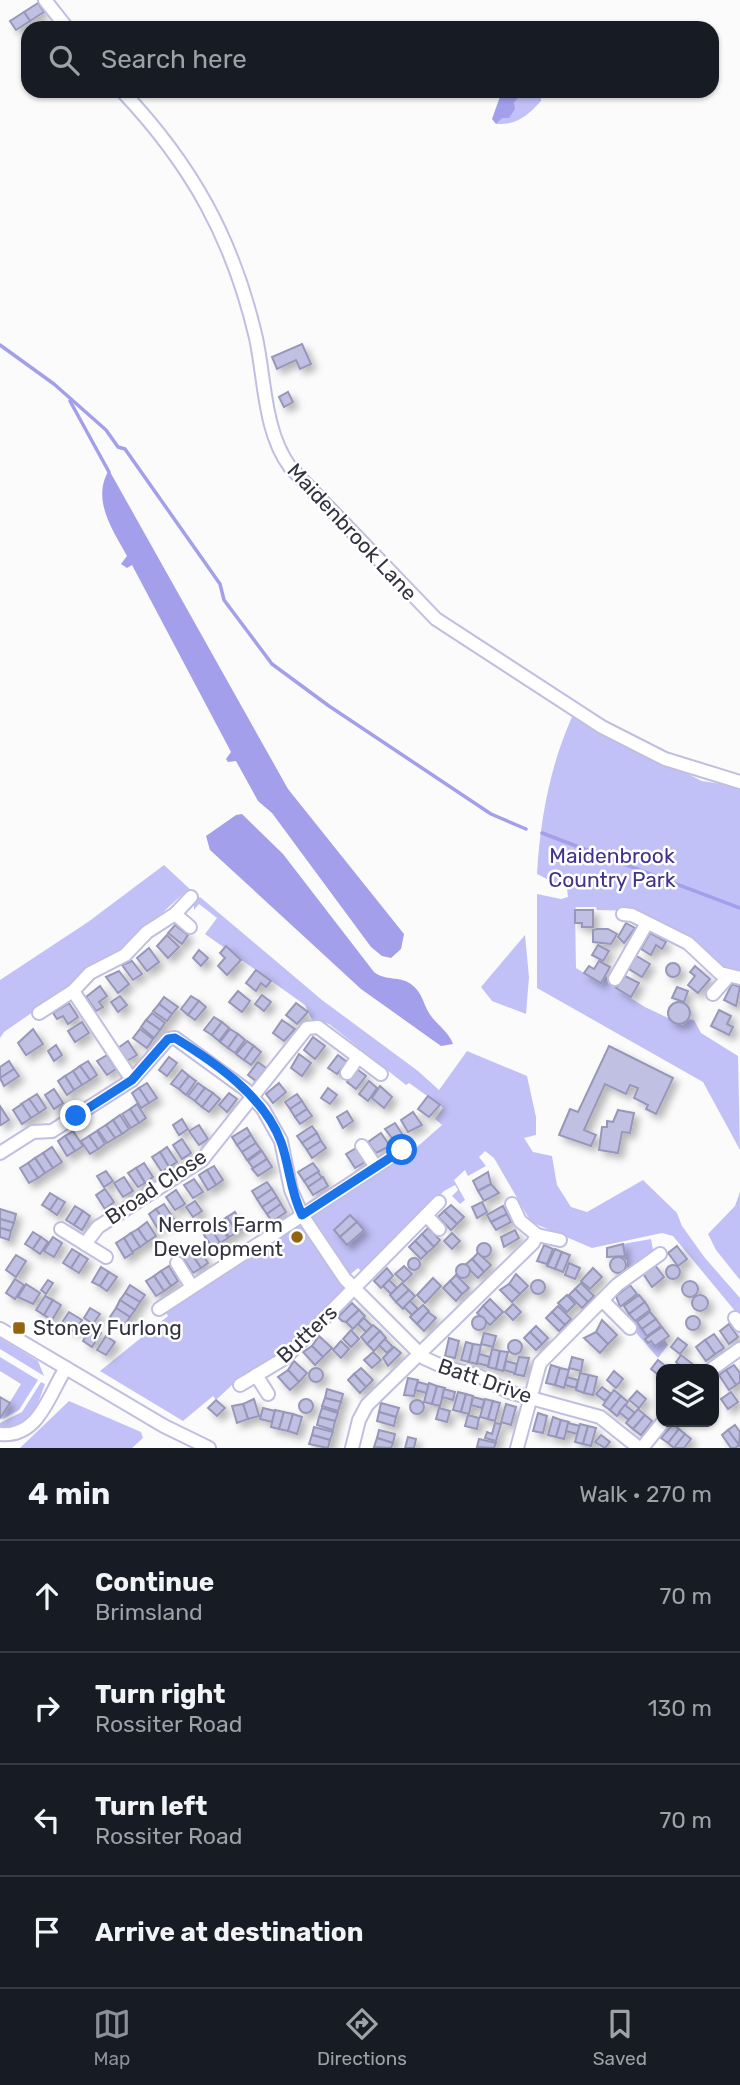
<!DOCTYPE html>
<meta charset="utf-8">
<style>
:root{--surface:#171b24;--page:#242831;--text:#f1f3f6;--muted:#9ea1a6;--line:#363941;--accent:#8c9099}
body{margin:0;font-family:Rubik,sans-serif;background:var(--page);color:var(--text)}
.controls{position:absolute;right:21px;bottom:21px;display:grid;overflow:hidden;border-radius:14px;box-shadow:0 2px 5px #0004}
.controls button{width:63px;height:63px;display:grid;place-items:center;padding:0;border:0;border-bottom:2px solid var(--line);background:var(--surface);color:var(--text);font:35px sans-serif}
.stop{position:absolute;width:21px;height:21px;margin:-16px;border:5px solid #1a73e8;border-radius:50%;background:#fff}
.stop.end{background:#1a73e8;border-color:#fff;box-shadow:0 2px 7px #0008}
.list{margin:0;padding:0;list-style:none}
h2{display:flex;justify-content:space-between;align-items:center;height:91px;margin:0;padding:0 28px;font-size:30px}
h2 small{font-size:23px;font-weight:400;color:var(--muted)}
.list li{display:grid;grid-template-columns:46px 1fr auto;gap:21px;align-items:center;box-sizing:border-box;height:112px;padding:0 28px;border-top:2px solid var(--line)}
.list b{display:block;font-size:26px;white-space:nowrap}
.list p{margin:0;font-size:23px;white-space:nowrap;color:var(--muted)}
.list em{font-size:23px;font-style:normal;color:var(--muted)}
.icon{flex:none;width:38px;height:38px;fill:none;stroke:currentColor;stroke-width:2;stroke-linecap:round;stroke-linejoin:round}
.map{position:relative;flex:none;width:740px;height:1448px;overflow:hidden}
.search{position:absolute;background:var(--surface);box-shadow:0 2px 5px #0004;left:21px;right:21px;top:21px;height:77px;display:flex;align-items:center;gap:18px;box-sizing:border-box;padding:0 24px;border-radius:21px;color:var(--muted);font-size:26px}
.sheet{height:539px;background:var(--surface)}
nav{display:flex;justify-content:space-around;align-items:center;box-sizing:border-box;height:98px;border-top:2px solid var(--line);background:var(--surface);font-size:19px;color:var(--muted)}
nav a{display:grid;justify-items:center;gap:4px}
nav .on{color:var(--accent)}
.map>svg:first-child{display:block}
.green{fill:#c2c1f7}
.water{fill:#a39fea}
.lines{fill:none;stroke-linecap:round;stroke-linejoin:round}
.stream{stroke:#a39fea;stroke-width:3.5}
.building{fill:#c0c0e3;stroke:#9897b9;stroke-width:2;filter:url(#shadow)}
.minor-casing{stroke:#c0bfe2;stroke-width:16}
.minor{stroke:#fff;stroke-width:12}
.route{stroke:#1a73e8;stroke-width:9}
.poi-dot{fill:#936512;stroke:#fff;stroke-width:2.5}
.labels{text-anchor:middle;stroke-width:5;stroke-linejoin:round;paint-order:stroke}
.street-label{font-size:21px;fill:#333341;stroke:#fff}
.park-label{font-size:21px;fill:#43348b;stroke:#fff}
.poi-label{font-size:21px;fill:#333341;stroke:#fff;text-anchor:end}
</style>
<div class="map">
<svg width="740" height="1448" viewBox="0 0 740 1448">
<defs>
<filter id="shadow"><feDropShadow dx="5" dy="5" stdDeviation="3.5" flood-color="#0004"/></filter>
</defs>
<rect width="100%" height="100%" fill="#fbfbfb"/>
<g class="green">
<path d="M516 91H541V101C527 116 517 125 496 124L521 95Z"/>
<path d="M572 717 702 781 740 787V972L725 969 634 911 597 910 596 907H576L575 910 576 968 600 983 605 976 619 984 616 989 645 1007 683 1025 686 1019 694 1020 701 1033 738 1056 740 1150 703 1082 537 988V894L561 899 568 897 567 889 537 874C540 820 550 766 572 717Z"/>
<polygon points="164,865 193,892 188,895 185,892 124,948 89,966 66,989 4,1032 0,1038 0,980 88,922"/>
<polygon points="200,897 322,1000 418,1071 439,1090 467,1051 527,1076 536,1117 536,1135 524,1138 533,1152 552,1156 557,1185 571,1207 587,1212 643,1180 677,1213 682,1226 705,1258 740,1298 740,1317 673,1236 662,1233 592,1248 531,1222 494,1158 485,1151 479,1157 486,1166 468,1176 465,1170 454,1180 465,1200 460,1204 452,1196 458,1190 455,1185 444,1191 363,1273 358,1268 340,1283 345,1291 282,1355 232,1385 216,1400 213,1396 183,1421 100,1371 168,1316 165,1311 320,1211 340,1194 342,1196 409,1154 442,1125 435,1119 443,1108 440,1105 409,1083 406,1085 329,1024 312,1020 305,1005 205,934 217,918 199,904 194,910 194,900"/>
<polygon points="525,935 529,977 526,1014 492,1001 481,987"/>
<polygon points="740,1192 740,1280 716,1250 708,1234 735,1206"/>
<polygon points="651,1239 653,1250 621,1275 618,1270 627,1269 627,1260 617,1257 625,1255 623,1244"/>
<polygon points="637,1322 647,1336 646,1339 655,1346 664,1339 668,1345 658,1358 631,1327"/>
<polygon points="0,1338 38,1361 44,1376 0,1349"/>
<polygon points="0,1357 38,1380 19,1410 3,1419 0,1418 21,1384 0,1371"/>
<path d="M41 1382 45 1384C35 1411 32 1427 0 1428V1423L22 1412Z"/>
<polygon points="69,1401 141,1432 143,1438 132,1448 20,1448"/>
</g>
<g class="water">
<polygon points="502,91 516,91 521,95 514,103 515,109 509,118 502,118 496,124 492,119"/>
<path d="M109 470 288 789 404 934 401 949 391 958 382 956 371 947 272 813 258 801 236 761 228 762 226 759 231 752 132 565 127 568 121 564 127 556C113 530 91 500 109 470Z"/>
<path d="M242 814 283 854 374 972C385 981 400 976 411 984 422 992 423 1003 429 1013 436 1025 448 1030 453 1044L441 1046 361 989 210 850 206 836 236 815Z"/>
</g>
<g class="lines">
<g class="stream">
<polyline points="0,345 54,384 106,430 118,447 125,449 220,584 224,600 272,664 329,706 491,814 526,829"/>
<polyline points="70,401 109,472"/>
<polyline points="542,833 740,908"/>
</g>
</g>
<g class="building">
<polygon points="38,3 44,12 30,21 24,12"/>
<polygon points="24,12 30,21 16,30 10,21"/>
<polygon points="302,344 311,364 300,369 296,360 277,369 272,357"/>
<polygon points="288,392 293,402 284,407 279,397"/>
<polygon points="575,910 593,910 593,927 582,927 582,923 575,923"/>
<polygon points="626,923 635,928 624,943 618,937"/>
<polygon points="175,925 188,935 182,944 168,933"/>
<polygon points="597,929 608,929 617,934 611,944 593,942 593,930"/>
<polygon points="650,933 666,942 662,949 656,945 651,955 641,949"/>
<polygon points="167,935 179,947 168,958 157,946"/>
<polygon points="598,945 609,951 603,961 592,955"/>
<polygon points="226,946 241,960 227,975 218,966 225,958 220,953"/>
<polygon points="149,948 159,962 147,971 137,958"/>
<polygon points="199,950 208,958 201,966 193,958"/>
<polygon points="635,955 650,964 642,977 629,969"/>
<polygon points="132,961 142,974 133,980 122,965"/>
<polygon points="599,961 610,967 601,983 584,973 589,966 594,969"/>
<circle cx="673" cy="970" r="7"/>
<polygon points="695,966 710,979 698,993 688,985 695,976 690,972"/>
<polygon points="256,970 271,981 266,987 261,983 256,991 246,983"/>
<polygon points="119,971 129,984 118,993 106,977"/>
<polygon points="625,976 639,983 631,997 616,988"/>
<polygon points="732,984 740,987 736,1006 724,1000"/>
<polygon points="100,986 107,996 99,1002 103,1007 96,1011 86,997"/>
<polygon points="677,987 688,991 684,1002 672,998"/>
<polygon points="238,991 250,1001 242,1012 229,1002"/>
<polygon points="262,995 271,1002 264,1011 255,1004"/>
<polygon points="120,996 127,1005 118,1012 111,1002"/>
<polygon points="191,996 199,1001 188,1015 181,1009"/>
<polygon points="164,997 178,1007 172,1014 159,1004"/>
<polygon points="199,1001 206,1007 195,1020 188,1015"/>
<circle cx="679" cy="1013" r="11"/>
<polygon points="69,1003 78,1017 68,1024 63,1016 57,1019 53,1013"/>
<polygon points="296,1003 308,1012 297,1024 286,1015"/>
<polygon points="159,1004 172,1014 167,1021 153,1011"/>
<polygon points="719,1010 731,1016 727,1024 733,1027 729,1035 711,1026"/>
<polygon points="152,1013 165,1023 160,1030 146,1020"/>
<polygon points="214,1017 222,1022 212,1035 204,1030"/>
<polygon points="146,1020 160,1030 154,1038 141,1027"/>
<polygon points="282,1020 295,1029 284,1041 273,1033"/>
<polygon points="82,1022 89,1033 75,1042 68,1031"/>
<polygon points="222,1022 229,1028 219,1041 212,1035"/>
<polygon points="33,1029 43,1044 26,1055 18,1043"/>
<polygon points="140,1029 153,1039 147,1048 133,1038"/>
<polygon points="230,1029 238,1034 228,1048 220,1042"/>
<polygon points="238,1034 245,1040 235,1053 228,1048"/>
<polygon points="313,1037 325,1046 315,1059 304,1050"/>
<polygon points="128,1041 137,1055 127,1061 118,1048"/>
<polygon points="247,1041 254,1046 244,1060 236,1054"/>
<polygon points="56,1045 62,1055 54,1061 48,1051"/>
<polygon points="254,1046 261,1052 251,1065 244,1060"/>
<polygon points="609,1046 673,1078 656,1114 646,1109 648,1105 634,1098 638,1088 630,1085 626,1094 605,1084 584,1130 596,1135 591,1146 559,1135 570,1109 578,1112"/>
<polygon points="299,1054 311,1063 302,1076 291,1068"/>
<polygon points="107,1055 116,1069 107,1075 97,1061"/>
<polygon points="338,1055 347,1062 337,1074 328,1068"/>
<polygon points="169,1057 177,1063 167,1076 159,1070"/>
<polygon points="9,1061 14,1069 0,1078 0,1067"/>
<polygon points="88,1061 97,1075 90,1080 80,1066"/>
<polygon points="258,1062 266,1068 256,1081 248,1075"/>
<polygon points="80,1066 90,1080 82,1085 73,1071"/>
<polygon points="14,1069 19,1076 4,1086 0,1078"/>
<polygon points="357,1069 366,1076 356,1089 347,1082"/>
<polygon points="182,1070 189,1076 179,1089 171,1084"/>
<polygon points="73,1071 82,1085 74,1090 65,1076"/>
<polygon points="65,1076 74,1090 67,1095 58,1081"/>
<polygon points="189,1076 196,1081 186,1095 179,1089"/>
<polygon points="369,1081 377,1088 368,1101 359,1094"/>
<polygon points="147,1083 157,1098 149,1103 139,1088"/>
<polygon points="198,1083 205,1088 195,1101 188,1096"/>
<polygon points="279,1083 286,1092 273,1103 266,1094"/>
<polygon points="380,1086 392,1097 384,1108 372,1098"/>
<polygon points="139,1088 149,1103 141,1108 132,1093"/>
<polygon points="205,1088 213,1093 202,1107 195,1101"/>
<polygon points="328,1088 337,1095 330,1104 321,1098"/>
<polygon points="54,1089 63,1103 54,1109 45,1095"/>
<polygon points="213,1093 220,1099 209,1112 202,1107"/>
<polygon points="229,1093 237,1099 227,1112 219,1105"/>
<polygon points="37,1094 46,1108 39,1113 29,1099"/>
<polygon points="297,1094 302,1101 290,1109 285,1102"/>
<polygon points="428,1096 440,1105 429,1117 418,1109"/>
<polygon points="29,1099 39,1113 31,1118 21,1104"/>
<polygon points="302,1101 307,1109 295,1117 290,1109"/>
<polygon points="22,1104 31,1118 22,1124 13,1110"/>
<polygon points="137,1104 146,1118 139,1123 130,1109"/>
<polygon points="0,1106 9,1120 1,1125 0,1123"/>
<polygon points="130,1109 139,1123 131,1128 122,1114"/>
<polygon points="307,1109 312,1116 300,1124 295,1117"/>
<polygon points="618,1110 634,1113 630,1133 622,1132 618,1153 599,1150 602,1127 607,1127 607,1121 613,1122"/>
<polygon points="347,1111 353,1121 343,1128 337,1117"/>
<polygon points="413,1112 422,1125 408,1132 401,1120"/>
<polygon points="120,1115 129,1129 122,1134 113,1120"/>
<polygon points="182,1119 188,1129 179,1135 173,1125"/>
<polygon points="113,1120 122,1134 115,1138 106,1125"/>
<polygon points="395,1123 404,1137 395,1142 385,1129"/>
<polygon points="106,1125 115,1138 107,1143 98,1130"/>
<polygon points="199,1125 208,1139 199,1145 189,1131"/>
<polygon points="312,1126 317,1133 302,1143 297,1136"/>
<polygon points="247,1128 251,1135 237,1145 232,1137"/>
<polygon points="73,1131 83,1146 75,1151 65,1136"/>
<polygon points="97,1131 105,1144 98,1149 89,1136"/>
<polygon points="317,1133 321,1141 307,1150 302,1143"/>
<polygon points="381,1133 390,1146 376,1153 368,1142"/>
<polygon points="251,1135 256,1143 242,1152 237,1145"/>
<polygon points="65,1136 75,1151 67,1156 58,1141"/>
<polygon points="89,1136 98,1149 90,1154 81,1141"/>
<polygon points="182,1139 191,1153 182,1159 173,1145"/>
<polygon points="321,1141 326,1148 312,1158 307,1150"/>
<polygon points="256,1143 261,1150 247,1160 242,1152"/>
<polygon points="52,1147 62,1162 53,1168 43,1153"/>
<polygon points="167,1147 177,1162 169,1167 160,1152"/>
<polygon points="356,1148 365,1162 355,1168 346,1154"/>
<polygon points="262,1151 267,1159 253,1168 248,1161"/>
<polygon points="160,1152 169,1167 162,1172 152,1157"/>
<polygon points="43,1153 53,1168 45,1173 35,1158"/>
<polygon points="35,1158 45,1173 38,1178 28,1163"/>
<polygon points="267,1159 272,1167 258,1176 252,1169"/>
<polygon points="28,1163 38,1178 29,1183 20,1168"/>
<polygon points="144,1163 153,1177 145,1183 136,1168"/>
<polygon points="313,1163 319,1171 304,1181 298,1172"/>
<polygon points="214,1166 223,1180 216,1185 207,1170"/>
<polygon points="136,1168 145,1183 138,1187 128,1173"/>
<polygon points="207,1170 216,1185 208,1190 199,1175"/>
<polygon points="106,1171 113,1181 104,1187 97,1176"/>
<polygon points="318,1172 322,1178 308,1187 304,1181"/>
<polygon points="488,1172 491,1184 478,1191 473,1181"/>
<polygon points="124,1177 133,1191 123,1197 114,1183"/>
<polygon points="323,1177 328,1186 313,1195 308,1187"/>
<polygon points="194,1179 203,1192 193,1198 184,1185"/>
<polygon points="267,1182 272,1189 257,1199 252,1191"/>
<polygon points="491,1184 499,1193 484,1201 478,1191"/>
<polygon points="105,1189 114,1202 105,1209 96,1195"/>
<polygon points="272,1189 277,1197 262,1207 257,1199"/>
<polygon points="176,1190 185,1204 175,1210 166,1197"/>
<polygon points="50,1193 58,1198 50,1210 42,1205"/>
<polygon points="277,1197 281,1204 267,1214 262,1207"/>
<polygon points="58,1198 65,1202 57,1215 50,1210"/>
<polygon points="195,1201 202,1211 193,1217 186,1207"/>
<polygon points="482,1202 487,1212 477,1218 472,1207"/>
<polygon points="164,1204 174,1219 166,1224 156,1209"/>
<polygon points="281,1204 286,1212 272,1222 267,1214"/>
<polygon points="451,1205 464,1217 457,1224 444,1211"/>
<polygon points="75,1206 83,1211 74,1225 66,1220"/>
<polygon points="503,1206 507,1214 491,1222 487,1215"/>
<polygon points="0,1209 16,1214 14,1223 0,1219"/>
<polygon points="156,1209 166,1224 158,1229 149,1214"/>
<polygon points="83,1211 90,1216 82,1230 74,1225"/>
<polygon points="444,1211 457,1224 451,1230 438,1217"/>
<polygon points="235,1212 244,1227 237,1232 227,1217"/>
<polygon points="507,1214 511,1222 496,1230 491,1222"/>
<polygon points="350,1215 357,1222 340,1237 334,1230"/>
<polygon points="227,1217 237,1232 229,1237 220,1222"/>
<polygon points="0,1219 14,1223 11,1231 0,1228"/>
<polygon points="147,1222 156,1236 147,1242 138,1229"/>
<polygon points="357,1222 364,1230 347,1245 340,1237"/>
<polygon points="219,1225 228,1238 220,1243 212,1230"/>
<polygon points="0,1228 11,1231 9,1240 0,1237"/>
<polygon points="428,1228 440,1240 434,1247 422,1234"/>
<polygon points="138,1229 147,1242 140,1247 131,1233"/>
<polygon points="212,1230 220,1243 212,1247 204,1235"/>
<polygon points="515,1230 519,1238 504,1247 501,1237"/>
<polygon points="33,1232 41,1237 33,1249 25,1244"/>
<polygon points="131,1233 140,1247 132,1252 124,1238"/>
<polygon points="452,1233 460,1241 452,1249 444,1241"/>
<polygon points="422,1234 434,1247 427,1253 415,1241"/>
<polygon points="41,1237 48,1242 40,1254 33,1249"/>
<polygon points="53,1237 62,1243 54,1257 44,1251"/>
<polygon points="124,1238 133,1253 125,1258 116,1243"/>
<polygon points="415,1241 427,1253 421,1259 409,1247"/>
<circle cx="484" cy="1250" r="7"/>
<polygon points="623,1244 625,1256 607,1257 607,1248"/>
<polygon points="544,1245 553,1249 547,1264 537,1261"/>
<polygon points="677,1246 687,1259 678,1266 668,1253"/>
<polygon points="199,1248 208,1263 201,1268 191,1253"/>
<polygon points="72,1249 80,1254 71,1268 63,1263"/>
<polygon points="555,1249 562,1252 555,1269 547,1266"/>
<polygon points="562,1252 570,1255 563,1272 555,1269"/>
<polygon points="191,1253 201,1268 193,1273 183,1258"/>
<polygon points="478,1253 491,1265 484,1272 472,1259"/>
<polygon points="80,1254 88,1259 79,1273 71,1268"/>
<polygon points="16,1255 26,1261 16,1277 6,1270"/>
<circle cx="618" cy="1265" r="8"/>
<circle cx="414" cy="1264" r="6"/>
<polygon points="472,1259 484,1272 478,1278 465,1265"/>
<polygon points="569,1263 580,1268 575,1279 565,1275"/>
<circle cx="463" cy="1271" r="7"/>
<polygon points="655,1265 664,1277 652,1287 642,1272"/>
<circle cx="673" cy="1272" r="7"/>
<polygon points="169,1266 178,1281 171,1286 161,1271"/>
<polygon points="404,1266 412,1274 404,1282 395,1274"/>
<polygon points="101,1267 109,1272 100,1286 92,1282"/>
<polygon points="387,1268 393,1276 381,1288 374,1281"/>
<polygon points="593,1268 602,1277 590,1289 581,1281"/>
<polygon points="161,1271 171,1286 164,1291 154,1276"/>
<polygon points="109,1272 117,1277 107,1291 100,1286"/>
<polygon points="516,1274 528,1286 520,1294 509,1284"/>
<polygon points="456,1275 469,1288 462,1294 450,1281"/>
<polygon points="154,1276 164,1291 156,1296 146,1281"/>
<polygon points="433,1278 441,1286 425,1303 417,1295"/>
<polygon points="15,1279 24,1285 15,1299 6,1293"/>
<polygon points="48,1280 53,1283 46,1294 41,1290"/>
<polygon points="389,1280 397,1288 391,1294 383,1286"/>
<circle cx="538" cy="1287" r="7"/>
<polygon points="450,1281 462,1294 456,1301 443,1288"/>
<circle cx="690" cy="1289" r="8"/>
<polygon points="402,1283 409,1290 396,1302 390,1295"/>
<polygon points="581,1283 594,1296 588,1302 575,1289"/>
<polygon points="26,1284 40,1293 33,1304 18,1297"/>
<polygon points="509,1284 520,1294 512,1302 500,1290"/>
<polygon points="130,1285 145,1295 140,1302 125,1293"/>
<polygon points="630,1285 637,1294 620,1307 616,1296"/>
<polygon points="575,1289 588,1302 582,1308 569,1295"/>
<polygon points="409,1290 415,1296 403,1309 396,1302"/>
<polygon points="125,1293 140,1302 135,1310 120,1300"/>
<circle cx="700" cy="1303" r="8"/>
<polygon points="567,1295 575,1304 567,1312 558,1303"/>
<polygon points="639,1295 645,1302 629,1314 624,1306"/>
<polygon points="45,1296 53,1300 44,1315 36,1310"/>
<polygon points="490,1299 503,1312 496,1319 483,1306"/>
<polygon points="53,1300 61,1305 52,1320 44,1315"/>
<polygon points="120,1300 135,1310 130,1317 116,1308"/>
<polygon points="410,1301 418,1309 412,1315 404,1307"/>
<polygon points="645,1302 650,1310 635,1321 629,1314"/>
<polygon points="352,1303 359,1310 346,1322 342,1321 338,1317"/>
<polygon points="513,1304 521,1312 513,1320 505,1312"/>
<polygon points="423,1305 429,1311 417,1324 410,1317"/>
<polygon points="483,1306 496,1319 490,1325 477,1313"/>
<polygon points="558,1306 571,1319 565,1325 552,1312"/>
<polygon points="90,1308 100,1314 93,1324 84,1318"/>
<polygon points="116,1308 130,1317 124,1326 110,1317"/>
<polygon points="359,1310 365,1316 353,1329 346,1322"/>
<polygon points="69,1312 82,1320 75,1332 61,1324"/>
<polygon points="428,1312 436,1318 424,1331 417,1324"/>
<polygon points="552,1312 565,1325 559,1331 546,1318"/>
<polygon points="650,1312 656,1319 642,1329 637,1322"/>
<circle cx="693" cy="1323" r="7"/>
<circle cx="479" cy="1323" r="7"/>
<polygon points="364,1318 372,1326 366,1332 358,1324"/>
<polygon points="656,1319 661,1326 647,1336 642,1329"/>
<polygon points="602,1320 617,1335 608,1344 596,1332"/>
<polygon points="729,1324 738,1337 729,1344 720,1331"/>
<polygon points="373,1325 380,1331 367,1344 361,1337"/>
<polygon points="536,1326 548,1338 542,1344 530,1332"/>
<polygon points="91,1327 101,1333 92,1347 83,1341"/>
<polygon points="662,1327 669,1336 655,1346 651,1341 648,1343 645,1339"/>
<polygon points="351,1330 359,1339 351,1347 343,1339"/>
<polygon points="380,1331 386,1338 374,1351 367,1344"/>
<polygon points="530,1332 542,1344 536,1350 524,1338"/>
<polygon points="596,1332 608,1344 600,1353 584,1338"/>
<polygon points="484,1333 496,1336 493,1347 481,1344"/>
<polygon points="714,1334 724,1348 715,1354 705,1340"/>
<polygon points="106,1336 115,1342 106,1355 97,1350"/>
<polygon points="319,1336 332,1348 323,1357 312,1346"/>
<polygon points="449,1338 459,1341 455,1358 445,1356"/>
<polygon points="678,1338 687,1345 680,1354 671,1347"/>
<polygon points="385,1339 393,1347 387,1353 379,1345"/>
<polygon points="705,1340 715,1354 706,1361 696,1347"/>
<circle cx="515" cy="1347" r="7"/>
<polygon points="341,1341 349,1349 341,1358 333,1350"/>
<polygon points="466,1342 473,1344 469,1362 461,1360"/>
<polygon points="473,1344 481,1345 477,1364 469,1362"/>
<polygon points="312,1346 323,1357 315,1365 303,1352"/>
<polygon points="394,1347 401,1353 388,1366 383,1358"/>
<polygon points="492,1349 500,1351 496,1369 488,1367"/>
<polygon points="500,1351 508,1352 503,1371 496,1369"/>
<polygon points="373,1352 381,1360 372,1368 364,1360"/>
<polygon points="479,1354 490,1357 488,1366 477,1363"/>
<polygon points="681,1355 695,1366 693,1369 684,1369 676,1362"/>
<polygon points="519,1357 529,1358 524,1376 514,1374"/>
<polygon points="572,1357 583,1360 581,1371 569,1368"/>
<polygon points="658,1360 668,1368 661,1369 661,1377 651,1369"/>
<polygon points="294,1361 307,1373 299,1382 288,1370"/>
<polygon points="506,1361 517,1364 515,1373 504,1370"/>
<polygon points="551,1365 560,1368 555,1385 546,1383"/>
<polygon points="734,1365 740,1373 740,1382 736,1385 726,1370"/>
<polygon points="361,1368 373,1380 366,1387 354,1374"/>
<polygon points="560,1368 569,1370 564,1388 555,1385"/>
<circle cx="316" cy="1375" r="7"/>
<polygon points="288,1370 299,1382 290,1390 278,1377"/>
<polygon points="726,1370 736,1385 729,1390 719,1375"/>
<polygon points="614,1371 623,1379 616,1388 607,1380"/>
<polygon points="580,1373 589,1375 584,1393 576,1390"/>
<polygon points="354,1374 366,1387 360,1393 348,1380"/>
<polygon points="589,1375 597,1377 593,1395 584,1393"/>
<polygon points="567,1377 578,1380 576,1388 565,1385"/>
<polygon points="408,1378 418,1380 414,1396 404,1395"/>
<polygon points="418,1382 429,1385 427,1393 415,1390"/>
<polygon points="429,1383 437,1386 432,1404 424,1402"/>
<polygon points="437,1386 445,1388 440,1406 432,1404"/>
<polygon points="602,1387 611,1394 605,1401 596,1394"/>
<polygon points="327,1389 343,1394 341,1402 325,1398"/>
<polygon points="444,1389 455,1392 453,1400 442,1397"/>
<polygon points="614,1390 621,1396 610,1410 603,1405"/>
<polygon points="637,1391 646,1399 639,1408 629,1400"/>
<polygon points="458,1392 466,1394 461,1412 453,1410"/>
<polygon points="731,1392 738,1402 728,1409 721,1399"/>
<polygon points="466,1394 473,1396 469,1414 461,1412"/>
<polygon points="621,1396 628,1402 617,1416 610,1410"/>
<polygon points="0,1397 10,1403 0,1418"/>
<polygon points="473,1397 485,1400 482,1408 471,1405"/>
<polygon points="325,1398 341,1402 338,1411 322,1406"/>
<polygon points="254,1399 259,1416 248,1419 243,1404"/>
<polygon points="485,1399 493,1401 488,1419 480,1417"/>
<circle cx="306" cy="1406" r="7"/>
<polygon points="216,1400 225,1408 217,1416 208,1408"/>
<circle cx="417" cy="1407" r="7"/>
<polygon points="493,1401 500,1403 495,1421 488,1419"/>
<polygon points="381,1403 399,1408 396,1417 379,1412"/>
<polygon points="243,1404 248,1419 237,1423 232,1406"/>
<polygon points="506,1404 516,1407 511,1425 501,1422"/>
<polygon points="625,1405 635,1413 629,1420 619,1412"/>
<polygon points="263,1408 275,1411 272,1422 260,1419"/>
<polygon points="322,1408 338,1413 335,1421 319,1417"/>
<polygon points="439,1408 450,1411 447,1422 436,1419"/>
<polygon points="638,1409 645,1415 633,1429 626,1423"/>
<polygon points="275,1410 284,1412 279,1429 271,1427"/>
<polygon points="284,1412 293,1414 288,1431 279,1429"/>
<polygon points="379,1412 396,1417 394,1426 377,1421"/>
<polygon points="538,1413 547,1416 543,1433 533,1431"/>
<polygon points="293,1414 302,1417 297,1434 288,1431"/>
<polygon points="468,1415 479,1418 477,1429 465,1426"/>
<polygon points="645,1415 652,1421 641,1435 633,1429"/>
<polygon points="319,1417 335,1421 333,1430 317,1425"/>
<polygon points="553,1417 561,1420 556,1437 548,1435"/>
<polygon points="561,1420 569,1422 564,1439 556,1437"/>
<polygon points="495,1423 501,1424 496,1441 485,1438 487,1432 492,1434"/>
<polygon points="568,1423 580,1426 577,1434 566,1431"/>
<polygon points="580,1424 588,1426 583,1444 575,1442"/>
<polygon points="673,1424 679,1429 668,1443 661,1438"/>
<polygon points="735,1425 740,1432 739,1445 728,1430"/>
<polygon points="588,1426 596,1428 591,1446 583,1444"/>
<polygon points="314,1427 333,1432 330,1440 312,1435"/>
<polygon points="679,1429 685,1434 674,1448 668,1443"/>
<polygon points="379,1430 395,1434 393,1443 377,1438"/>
<polygon points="728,1430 739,1445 735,1448 731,1448 722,1435"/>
<polygon points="685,1434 691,1439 684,1448 674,1448"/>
<polygon points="312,1435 330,1440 328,1448 309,1444"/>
<polygon points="601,1435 610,1442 605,1448 595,1442"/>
<polygon points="408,1437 416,1439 414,1448 405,1448"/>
<polygon points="377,1438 393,1443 391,1448 374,1447"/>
<polygon points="479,1439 496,1443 494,1448 477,1447"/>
</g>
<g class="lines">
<g class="minor-casing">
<g id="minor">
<polyline points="45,0 67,28"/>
<path d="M122 91C192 165 233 239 256 338 265 380 264 432 290 467L436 619 602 727 665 759 740 782"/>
<polyline points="175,914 190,927"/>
<polyline points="623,914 632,915 688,943 720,973 740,978"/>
<polyline points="615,979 647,923"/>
<polyline points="73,991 132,1080"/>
<polyline points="713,994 729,976"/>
<polyline points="39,1013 73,991 90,973 125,955 147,932 175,914 191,897"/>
<polyline points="347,1073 358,1057"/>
<polyline points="362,1146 376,1167"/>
<polyline points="0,1153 33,1132 52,1131 132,1080 168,1039 175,1038 245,1089 263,1109 281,1141 291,1190 302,1215 345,1279 424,1358 444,1367 479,1376 509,1392 600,1417 639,1448"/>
<polyline points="426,1215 439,1229"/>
<polyline points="61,1229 106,1257"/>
<polyline points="537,1235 560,1240"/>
<polyline points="85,1244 98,1227 202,1160 307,1028 318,1027 381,1074"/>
<polyline points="177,1263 192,1287"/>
<polyline points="602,1300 630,1328"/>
<polyline points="159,1309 402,1150"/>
<polyline points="735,1318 740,1325"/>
<polyline points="0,1329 164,1426 209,1448"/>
<polyline points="712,1369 740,1349"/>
<polyline points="256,1375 268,1394"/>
<polyline points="240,1385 285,1358 439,1202"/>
<path d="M0 1434C39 1438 49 1394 66 1368"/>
<polyline points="352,1448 359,1420 367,1405 533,1243 537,1235 520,1221 512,1204"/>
<polyline points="517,1448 540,1363 617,1285 660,1254"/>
<polyline points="642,1448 663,1422"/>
</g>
</g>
<use href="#minor" class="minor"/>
</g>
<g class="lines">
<path class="route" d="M76 1116 132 1080 168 1039 175 1038C216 1063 264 1096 281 1142 290 1167 290 1191 302 1215L402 1150"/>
</g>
<g class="poi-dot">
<circle cx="297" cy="1237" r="7"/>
<rect x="12" y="1321" width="14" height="14" rx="3.5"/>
</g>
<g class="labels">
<g class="street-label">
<text transform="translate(352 532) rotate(47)" y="7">Maidenbrook Lane</text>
<text transform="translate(156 1187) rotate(-34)" y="7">Broad Close</text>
<text transform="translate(307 1334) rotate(-43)" y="7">Butters</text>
<text transform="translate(485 1381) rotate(19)" y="7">Batt Drive</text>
</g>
<g class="park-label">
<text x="612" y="863">Maidenbrook<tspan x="612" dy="24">Country Park</tspan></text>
</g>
<g class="poi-label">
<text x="283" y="1232">Nerrols Farm<tspan x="283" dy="24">Development</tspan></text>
<text x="33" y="1335" text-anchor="start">Stoney Furlong</text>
</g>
</g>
</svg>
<div class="controls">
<button><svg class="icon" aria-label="layers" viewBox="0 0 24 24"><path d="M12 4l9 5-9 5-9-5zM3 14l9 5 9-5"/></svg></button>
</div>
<div class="stop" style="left:402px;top:1150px"></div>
<div class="stop end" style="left:76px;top:1116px"></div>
<div class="search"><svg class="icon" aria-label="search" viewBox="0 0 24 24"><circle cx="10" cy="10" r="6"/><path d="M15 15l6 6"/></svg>Search here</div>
</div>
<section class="sheet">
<h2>4 min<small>Walk · 270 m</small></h2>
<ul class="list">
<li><svg class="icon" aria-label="ahead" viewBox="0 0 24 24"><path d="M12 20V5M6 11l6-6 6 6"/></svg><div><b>Continue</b><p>Brimsland</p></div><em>70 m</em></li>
<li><svg class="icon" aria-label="right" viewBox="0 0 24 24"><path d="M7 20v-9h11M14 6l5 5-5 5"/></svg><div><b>Turn right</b><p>Rossiter Road</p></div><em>130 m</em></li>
<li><svg class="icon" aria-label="left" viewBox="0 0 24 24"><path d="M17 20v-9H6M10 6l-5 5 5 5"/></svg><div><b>Turn left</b><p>Rossiter Road</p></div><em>70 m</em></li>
<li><svg class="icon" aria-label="arrive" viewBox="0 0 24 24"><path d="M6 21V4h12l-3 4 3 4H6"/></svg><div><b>Arrive at destination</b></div></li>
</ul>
</section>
<nav>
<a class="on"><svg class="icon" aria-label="map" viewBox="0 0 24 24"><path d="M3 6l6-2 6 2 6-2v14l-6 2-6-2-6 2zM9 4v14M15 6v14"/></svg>Map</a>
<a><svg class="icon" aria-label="directions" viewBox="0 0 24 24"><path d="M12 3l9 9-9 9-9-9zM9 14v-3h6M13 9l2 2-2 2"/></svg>Directions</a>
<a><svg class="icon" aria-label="saved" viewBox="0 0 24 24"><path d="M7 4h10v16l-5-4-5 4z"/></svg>Saved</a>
</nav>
